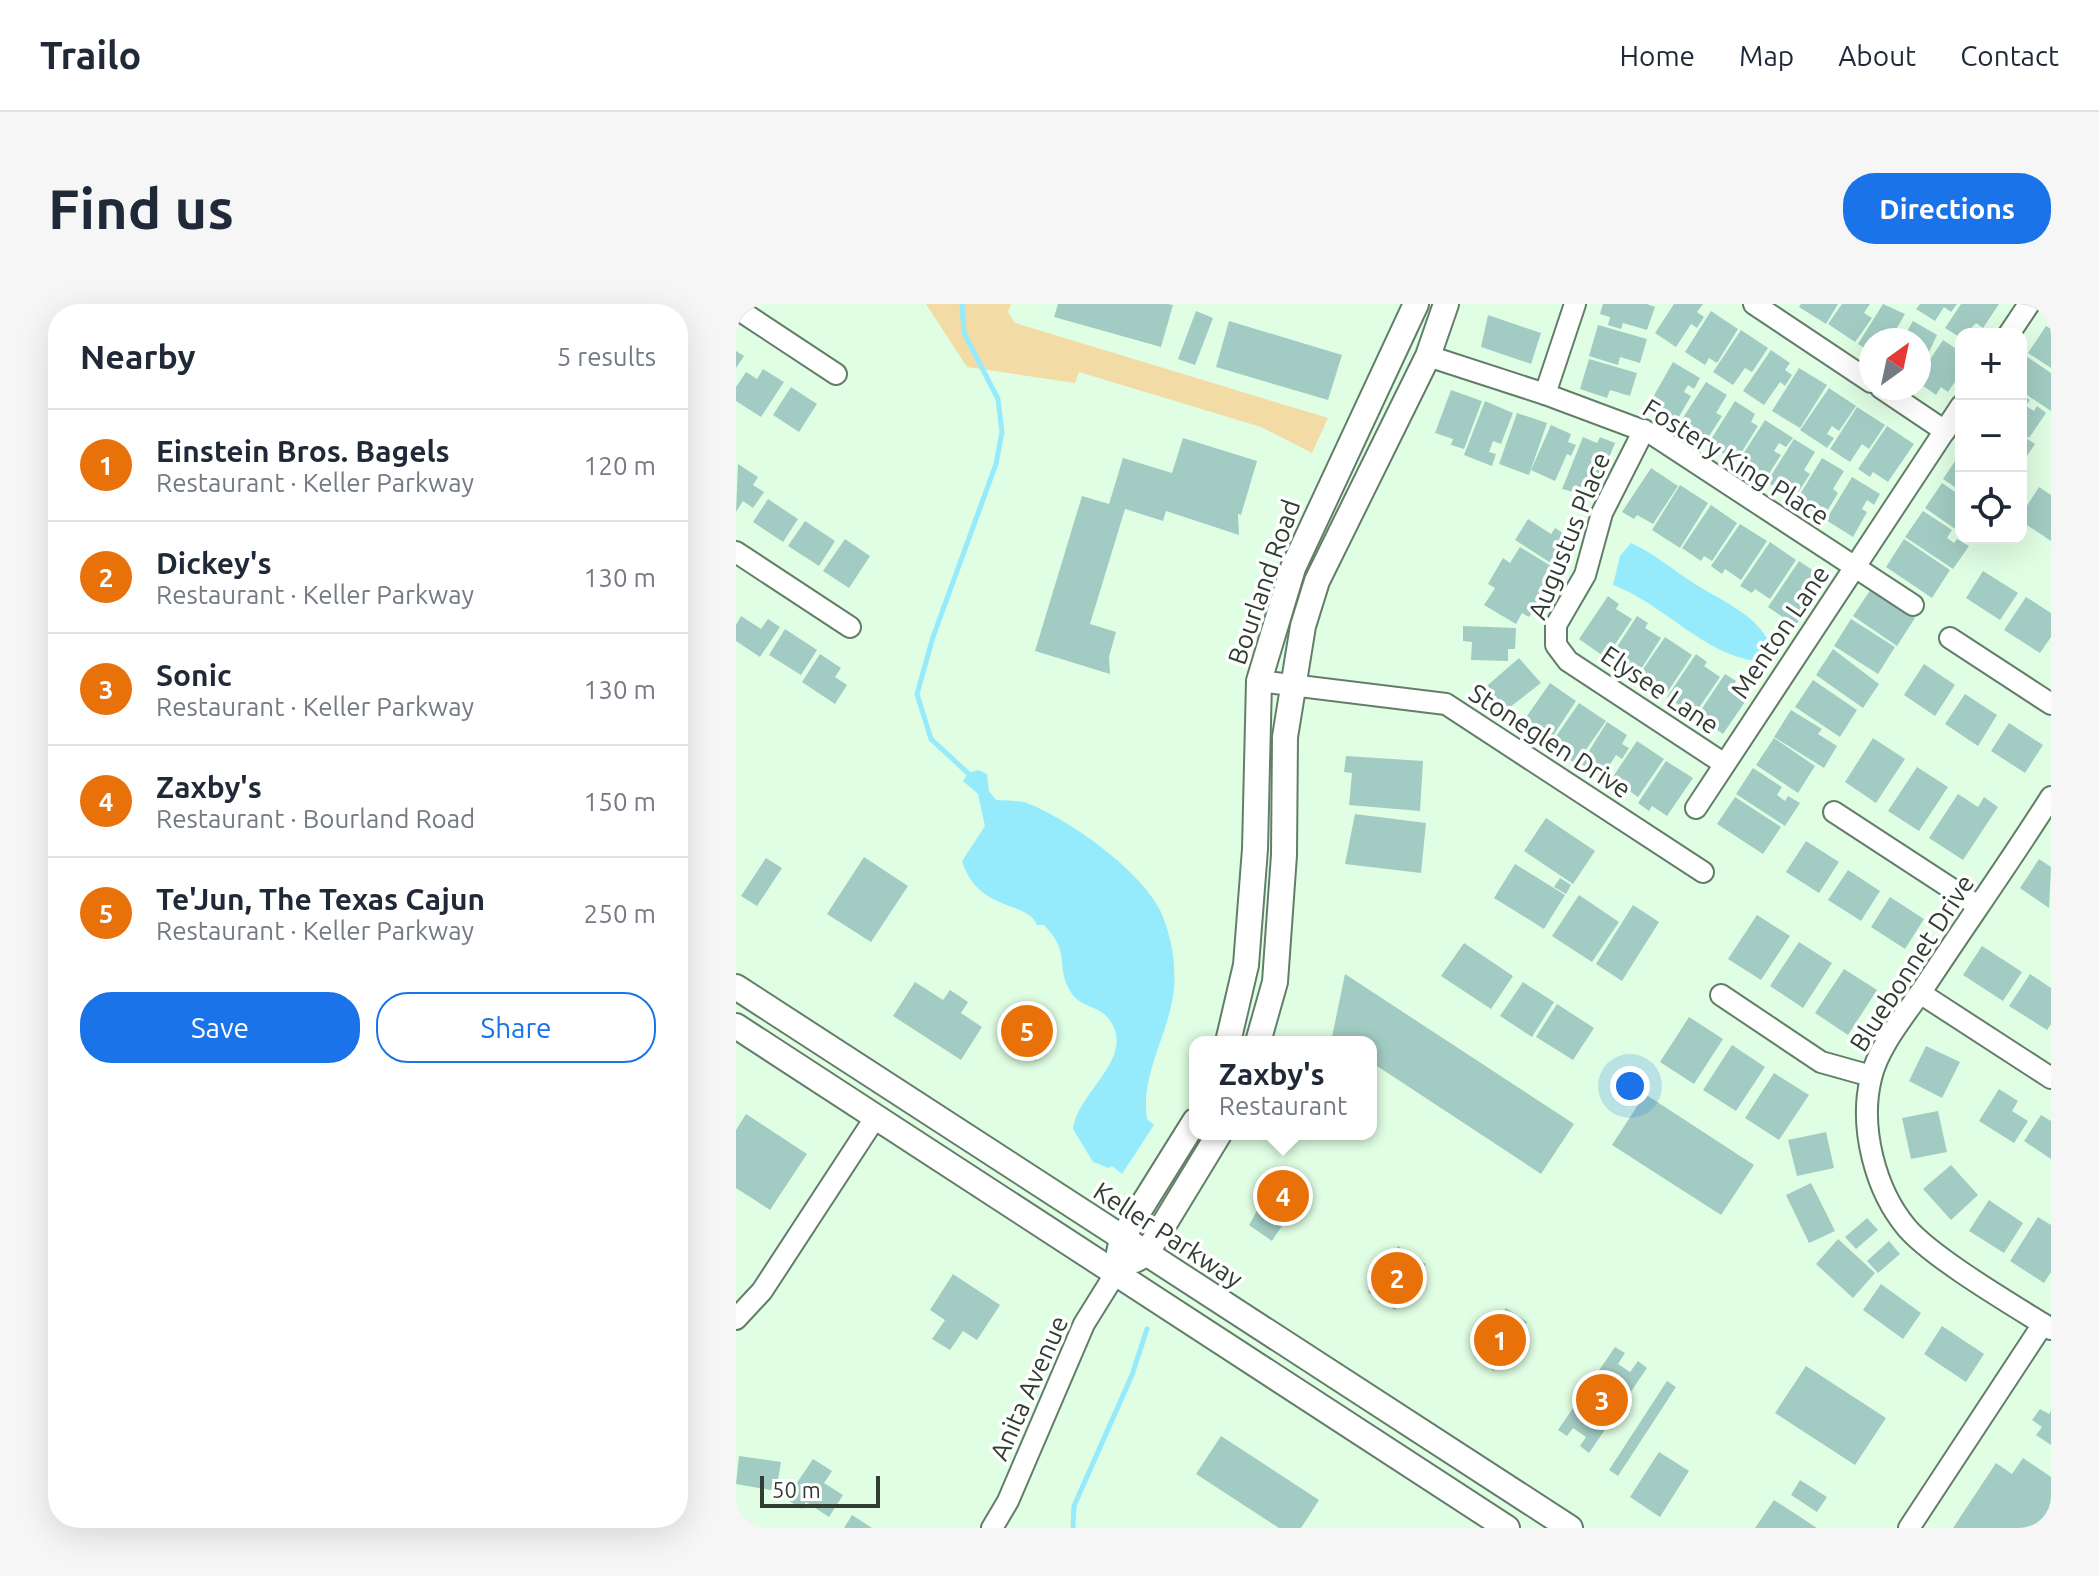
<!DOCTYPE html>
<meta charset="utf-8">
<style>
:root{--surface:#fff;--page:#f6f6f7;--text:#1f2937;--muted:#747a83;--line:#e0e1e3;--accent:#1a73e8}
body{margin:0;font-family:Ubuntu,sans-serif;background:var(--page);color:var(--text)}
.controls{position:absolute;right:24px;top:24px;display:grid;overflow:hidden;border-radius:16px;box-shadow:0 8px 32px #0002}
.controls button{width:72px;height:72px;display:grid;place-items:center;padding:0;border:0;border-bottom:2px solid var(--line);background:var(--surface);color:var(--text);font:40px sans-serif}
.compass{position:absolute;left:1123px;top:24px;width:72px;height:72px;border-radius:50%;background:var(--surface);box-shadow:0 8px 32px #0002;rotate:33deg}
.scale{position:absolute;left:24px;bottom:20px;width:120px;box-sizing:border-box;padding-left:8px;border:4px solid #313d33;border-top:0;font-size:22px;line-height:28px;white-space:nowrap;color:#313d33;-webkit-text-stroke:6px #fff;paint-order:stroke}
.you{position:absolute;left:894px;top:782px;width:28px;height:28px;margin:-20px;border:6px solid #fff;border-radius:50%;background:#1a73e8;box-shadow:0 0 0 12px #1a73e833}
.badge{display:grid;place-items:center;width:52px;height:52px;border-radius:50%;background:var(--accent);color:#fff;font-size:26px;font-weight:700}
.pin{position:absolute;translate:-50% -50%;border:4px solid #fff;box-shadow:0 2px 8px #0006}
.popup{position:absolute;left:453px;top:732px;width:188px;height:104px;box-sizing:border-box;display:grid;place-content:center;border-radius:16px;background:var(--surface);filter:drop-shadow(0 2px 6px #0005);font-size:26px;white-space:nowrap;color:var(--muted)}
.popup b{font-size:30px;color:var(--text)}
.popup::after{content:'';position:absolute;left:50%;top:100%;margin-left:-16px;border:16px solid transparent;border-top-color:var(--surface)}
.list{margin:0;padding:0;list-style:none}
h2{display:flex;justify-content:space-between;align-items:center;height:104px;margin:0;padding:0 32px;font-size:34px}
h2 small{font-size:26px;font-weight:400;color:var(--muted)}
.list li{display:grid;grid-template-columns:52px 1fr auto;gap:24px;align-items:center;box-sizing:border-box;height:112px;padding:0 32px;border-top:2px solid var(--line)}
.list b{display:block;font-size:30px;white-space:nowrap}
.list p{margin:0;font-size:26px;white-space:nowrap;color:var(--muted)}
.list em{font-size:26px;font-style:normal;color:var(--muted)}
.actions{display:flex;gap:16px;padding:24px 32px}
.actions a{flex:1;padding:18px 0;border:2px solid var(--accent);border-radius:32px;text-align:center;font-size:28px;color:var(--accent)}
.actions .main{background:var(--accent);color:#fff}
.icon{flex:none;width:44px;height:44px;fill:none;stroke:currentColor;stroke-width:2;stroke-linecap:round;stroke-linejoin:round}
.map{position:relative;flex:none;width:1315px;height:1224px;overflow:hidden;border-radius:32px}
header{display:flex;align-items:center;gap:48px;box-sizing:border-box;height:112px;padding:0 40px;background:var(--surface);border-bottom:2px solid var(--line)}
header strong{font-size:38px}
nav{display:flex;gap:44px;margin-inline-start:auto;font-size:28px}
.intro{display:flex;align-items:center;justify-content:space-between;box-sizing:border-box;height:192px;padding:0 48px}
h1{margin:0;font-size:56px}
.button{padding:20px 36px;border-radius:32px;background:var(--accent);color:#fff;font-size:28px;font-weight:700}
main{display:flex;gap:48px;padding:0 48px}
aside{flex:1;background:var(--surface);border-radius:32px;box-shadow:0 8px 32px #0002}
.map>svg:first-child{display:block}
.green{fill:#f2dba4}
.water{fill:#95ebfc}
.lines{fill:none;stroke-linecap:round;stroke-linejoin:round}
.stream{stroke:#95ebfc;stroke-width:5}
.building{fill:#a2ccc3}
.minor-casing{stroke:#637e68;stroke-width:24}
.major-casing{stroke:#637e68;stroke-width:28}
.minor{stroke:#fff;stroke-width:20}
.major{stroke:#fff;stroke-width:24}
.labels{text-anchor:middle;stroke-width:7;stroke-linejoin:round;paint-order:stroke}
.street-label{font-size:26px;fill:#313d33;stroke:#fff}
</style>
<header>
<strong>Trailo</strong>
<nav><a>Home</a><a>Map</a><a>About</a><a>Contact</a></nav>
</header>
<div class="intro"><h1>Find us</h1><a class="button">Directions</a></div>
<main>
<aside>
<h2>Nearby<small>5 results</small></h2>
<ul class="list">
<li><span class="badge" style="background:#e8710a">1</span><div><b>Einstein Bros. Bagels</b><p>Restaurant · Keller Parkway</p></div><em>120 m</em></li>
<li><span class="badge" style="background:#e8710a">2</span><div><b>Dickey's</b><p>Restaurant · Keller Parkway</p></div><em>130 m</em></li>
<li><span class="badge" style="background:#e8710a">3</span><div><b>Sonic</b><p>Restaurant · Keller Parkway</p></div><em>130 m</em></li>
<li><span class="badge" style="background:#e8710a">4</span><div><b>Zaxby's</b><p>Restaurant · Bourland Road</p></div><em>150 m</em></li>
<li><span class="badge" style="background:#e8710a">5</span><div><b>Te'Jun, The Texas Cajun</b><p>Restaurant · Keller Parkway</p></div><em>250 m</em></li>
</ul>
<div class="actions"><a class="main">Save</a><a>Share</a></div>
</aside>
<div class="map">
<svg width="1315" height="1224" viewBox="0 0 1315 1224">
<rect width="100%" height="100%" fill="#e0fee4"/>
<polygon class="green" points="190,0 275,0 272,8 279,19 592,114 576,149 525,123 343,68 339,79 231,63"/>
<g class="water">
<path d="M895 239C919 250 937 266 959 280 987 298 1028 313 1037 349L1032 358C972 357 931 301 877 281L884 252Z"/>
<path d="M242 466 251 470 253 487 260 496C270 497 282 496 291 499 334 516 403 565 424 606 435 630 440 658 438 684 434 729 404 770 411 815L418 821 386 870 376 862 373 864 357 858 337 825C341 788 403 753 372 714 363 702 345 703 336 690 317 660 337 651 308 621H301C292 596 242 609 226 557L249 522 242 490 227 477 232 469Z"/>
</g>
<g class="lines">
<g class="stream">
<polyline points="226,0 228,29 262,95 266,128 260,160 197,333 181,390 195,435 235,472"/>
<polyline points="337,1224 338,1202 396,1071 411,1025"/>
</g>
</g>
<g class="building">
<polygon points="322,0 432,0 437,1 425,43 318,13"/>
<polygon points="867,0 911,0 919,3 911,26 887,19 885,25 872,21 874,13 864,10"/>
<polygon points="938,0 967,0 961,8 968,13 961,24 955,20 940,43 919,29"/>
<polygon points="1065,0 1102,0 1090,20 1063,3"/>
<polygon points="1106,0 1134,0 1128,9 1136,14 1119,38 1092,20"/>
<polygon points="1147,0 1169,10 1158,29 1164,32 1162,36 1135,36 1135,48 1122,40"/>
<polygon points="1184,0 1221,0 1215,8 1208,3 1199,17 1180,5"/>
<polygon points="1225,0 1263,0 1247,24 1240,19 1225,34 1209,24"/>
<polygon points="460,7 477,14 459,61 442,55"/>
<polygon points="975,7 1002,25 981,59 973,54 969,61 949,48"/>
<polygon points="752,11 805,29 795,60 745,43"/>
<polygon points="493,17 606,51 592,96 480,63"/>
<polygon points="1177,17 1201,31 1183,69 1183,36 1166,36"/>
<polygon points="862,21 911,35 904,59 884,53 882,61 853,52"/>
<polygon points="1310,22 1315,25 1315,64 1292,49"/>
<polygon points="1005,26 1032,44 1016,68 1009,64 997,81 977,68"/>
<polygon points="1207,36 1225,48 1225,69 1212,88 1205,83 1200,91 1183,79 1183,72"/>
<polygon points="1035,46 1054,59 1049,66 1056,71 1049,82 1044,78 1028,101 1007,87"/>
<polygon points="0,47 8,52 0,64"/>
<polygon points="1290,52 1315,69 1315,107 1285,87 1285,59"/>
<polygon points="853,55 901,69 894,92 874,86 871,94 844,85"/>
<polygon points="937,58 964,74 958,85 952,81 948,88 955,92 940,118 912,102"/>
<polygon points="1063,64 1091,81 1064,124 1036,107"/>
<polygon points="27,65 48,78 25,113 0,97 0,83 10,68 21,75"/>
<polygon points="970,78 991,91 980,109 986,112 970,137 943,120"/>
<polygon points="55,83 81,100 63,128 37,111"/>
<polygon points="1093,84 1120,102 1103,127 1096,122 1091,130 1098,134 1091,144 1064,126"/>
<polygon points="715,86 746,97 728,145 715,141 717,135 699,129"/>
<polygon points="1285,90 1294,96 1290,102 1298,107 1301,102 1310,109 1293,134 1285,128"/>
<polygon points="749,97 777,109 765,140 757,137 753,148 760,150 756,162 728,151"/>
<polygon points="999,97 1019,110 1015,118 1022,122 1000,157 972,140"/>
<polygon points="1121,103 1149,121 1133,145 1126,140 1114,158 1094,145"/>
<polygon points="781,109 811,119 793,171 763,160"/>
<polygon points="1029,116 1057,134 1050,143 1043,139 1038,147 1045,151 1029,176 1002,158"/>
<polygon points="815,121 835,130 832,138 840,141 835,152 831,150 819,177 795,166"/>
<polygon points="1151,122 1178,140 1152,178 1137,168 1134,173 1122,165"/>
<polygon points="1285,131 1299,140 1285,161"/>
<polygon points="847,133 861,139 864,133 879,139 857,193 826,185"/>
<polygon points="447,134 521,157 505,211 502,210 503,231 430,207 427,217 389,205 354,320 380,328 373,353 374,370 299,347 346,192 373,200 387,154 436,169"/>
<polygon points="1058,135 1079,148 1068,166 1074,170 1058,195 1031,178"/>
<polygon points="1225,148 1225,187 1207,175"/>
<polygon points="1086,154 1108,167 1097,185 1102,189 1087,214 1060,197"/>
<polygon points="2,160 22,173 17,181 28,188 17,204 7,197 0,208"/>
<polygon points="915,164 942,182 917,220 901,211 898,215 886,208"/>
<polygon points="1116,173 1144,190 1138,201 1131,196 1126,205 1131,208 1117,233 1090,216"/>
<polygon points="1206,179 1225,192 1225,229 1189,204"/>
<polygon points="944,181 972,199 944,244 916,226"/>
<polygon points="1303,183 1315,191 1315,237 1285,217 1285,211"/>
<polygon points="32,195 62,215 47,238 17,218"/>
<polygon points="975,201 1001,219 976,257 968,252 965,257 946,244"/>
<polygon points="1187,207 1216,226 1211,234 1218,239 1221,235 1233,242 1217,265 1169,233"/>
<polygon points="792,215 815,230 819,224 830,231 826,238 833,243 821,263 779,236"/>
<polygon points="69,217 99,237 83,262 52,242"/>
<polygon points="1004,220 1031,237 1005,276 989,265 986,270 975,262"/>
<polygon points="109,235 134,252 113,284 87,267"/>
<polygon points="1168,235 1214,266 1196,294 1150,263"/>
<polygon points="1034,238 1060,256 1034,295 1019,285 1016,289 1004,282"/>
<polygon points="784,243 815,262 810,271 817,275 793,313 786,309 780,320 748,301 759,284 752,280 767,254 774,259"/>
<polygon points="1063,257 1090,275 1056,327 1044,319 1048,314 1032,303"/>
<polygon points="1247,267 1282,289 1264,316 1230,294"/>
<polygon points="1135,285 1179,314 1161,342 1117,312"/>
<polygon points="872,292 883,300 880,305 896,315 870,354 843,335"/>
<polygon points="1290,293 1315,309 1315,333 1304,349 1268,326"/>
<polygon points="5,312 25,325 32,315 44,323 24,353 0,337 0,321"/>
<polygon points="901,312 912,319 909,324 925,334 900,373 873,355"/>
<polygon points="1115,315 1159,343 1142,370 1098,342"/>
<polygon points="727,322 780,324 779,345 772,345 772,357 735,356 736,338 727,337"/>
<polygon points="49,325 81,346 65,371 33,351"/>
<polygon points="929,333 956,351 929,392 901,374"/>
<polygon points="1097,345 1143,380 1127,404 1080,371"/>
<polygon points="84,350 105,364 99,373 111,381 99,400 66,378"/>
<polygon points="960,350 971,358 968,362 984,373 958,411 931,393"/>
<polygon points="783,354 805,379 765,410 745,387"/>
<polygon points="1188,360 1219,381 1199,412 1168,391"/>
<polygon points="989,370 1000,377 997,381 1013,392 987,430 961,412"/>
<polygon points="1077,376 1121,406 1104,433 1059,403"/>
<polygon points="814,379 840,397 815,435 808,431 804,436 784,422"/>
<polygon points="1229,390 1261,411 1242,442 1209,420"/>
<polygon points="843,399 870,417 840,460 814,441"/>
<polygon points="1055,406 1086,425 1082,430 1101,442 1088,464 1038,433"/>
<polygon points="871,418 891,431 886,440 893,444 886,455 880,451 866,473 845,460"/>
<polygon points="1273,419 1307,441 1289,469 1255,447"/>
<polygon points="1038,434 1079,462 1062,489 1020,461"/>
<polygon points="1137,434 1169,455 1140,499 1109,478"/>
<polygon points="901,437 928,455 902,493 888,483 885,488 872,480"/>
<polygon points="610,452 687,457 684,507 613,501 616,469 608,468"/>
<polygon points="930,457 957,474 931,512 916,502 913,507 902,499"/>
<polygon points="1181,463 1212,483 1183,527 1152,507"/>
<polygon points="1017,464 1046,483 1041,491 1049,497 1052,492 1064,499 1049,522 1000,490"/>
<polygon points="1222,490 1242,503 1248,493 1262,503 1227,556 1193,534"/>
<polygon points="999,493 1045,523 1027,550 981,520"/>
<polygon points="619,510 690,519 685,569 609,560"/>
<polygon points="810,514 859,547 837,580 788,547"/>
<polygon points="1070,537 1103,558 1083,589 1050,568"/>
<polygon points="128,553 172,582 135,638 91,610"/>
<polygon points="30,554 46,564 21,602 5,592"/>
<polygon points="1303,555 1315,563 1313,604 1284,584"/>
<polygon points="779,560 829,591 808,625 758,594"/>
<polygon points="1112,566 1144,587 1125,617 1092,596"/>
<polygon points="824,574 835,581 830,590 818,583"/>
<polygon points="843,591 883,618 856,658 816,632"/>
<polygon points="1154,593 1188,615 1169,645 1135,623"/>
<polygon points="897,601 923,618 886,677 860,660"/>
<polygon points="1021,611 1054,632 1025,676 992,655"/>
<polygon points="1063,638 1096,659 1067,704 1034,682"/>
<polygon points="728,639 777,672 755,705 705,672"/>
<polygon points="1246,642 1286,668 1267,697 1227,671"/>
<polygon points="1108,665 1141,686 1112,731 1079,709"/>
<polygon points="609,670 838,820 805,870 635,758 635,738 604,738 596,733"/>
<polygon points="1294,670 1315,684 1315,720 1311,726 1273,702"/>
<polygon points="179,678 207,696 214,686 232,698 225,709 246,723 225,756 157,712"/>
<polygon points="787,678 818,698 796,733 764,712"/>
<polygon points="284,700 312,717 306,726 316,733 300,757 263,732"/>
<polygon points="821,700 858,724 837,756 800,733"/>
<polygon points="953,713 987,735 958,780 924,758"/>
<polygon points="996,741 1029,763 1000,807 967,786"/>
<polygon points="1190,742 1224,758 1206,794 1173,777"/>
<polygon points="1038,769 1073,791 1043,836 1009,814"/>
<polygon points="1263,785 1282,797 1276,807 1292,817 1278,839 1243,817"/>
<polygon points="909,790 1018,861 985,911 876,841"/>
<polygon points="1202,807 1211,848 1175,855 1166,814"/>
<polygon points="10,810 71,850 34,906 0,884 0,826"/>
<polygon points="1305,811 1315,817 1315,855 1288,837"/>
<polygon points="1090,828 1098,864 1061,872 1052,836"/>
<polygon points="1215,861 1242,891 1215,916 1187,885"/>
<polygon points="546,863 573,881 536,937 513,921"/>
<polygon points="1075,879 1099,927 1073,939 1050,891"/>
<polygon points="1253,896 1287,919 1268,949 1233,927"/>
<polygon points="1302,913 1315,921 1315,968 1308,979 1274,957"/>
<polygon points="1131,914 1142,926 1120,945 1109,933"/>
<polygon points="1102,935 1139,969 1117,994 1080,960"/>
<polygon points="1153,937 1164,950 1142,969 1131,957"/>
<polygon points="662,942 690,960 659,1006 632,988"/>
<polygon points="217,970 264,1001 241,1036 227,1027 214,1046 196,1035 209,1016 194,1006"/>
<polygon points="1145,980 1185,1009 1167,1035 1127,1006"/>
<polygon points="770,1004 791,1018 758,1067 738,1053"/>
<polygon points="1206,1022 1248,1050 1230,1078 1188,1050"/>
<polygon points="879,1043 889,1049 882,1060 894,1068 902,1057 911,1064 853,1149 844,1142 850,1133 837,1124 831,1132 822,1126"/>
<polygon points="1070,1062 1150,1114 1119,1161 1039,1109"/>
<polygon points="931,1077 940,1083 882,1172 873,1166"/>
<polygon points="1304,1105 1313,1110 1315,1107 1315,1141 1300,1131 1306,1123 1296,1116"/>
<polygon points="485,1132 583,1196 565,1224 543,1224 460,1170"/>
<polygon points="923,1148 953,1167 924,1213 894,1193"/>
<polygon points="3,1152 45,1158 40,1187 0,1180"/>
<polygon points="1287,1154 1315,1173 1315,1224 1217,1224 1260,1159 1276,1170"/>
<polygon points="77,1155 96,1167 88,1179 107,1191 93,1213 70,1198 66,1205 50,1195"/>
<polygon points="1064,1176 1091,1193 1081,1208 1055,1191"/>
<polygon points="1038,1196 1081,1224 1019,1224"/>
<polygon points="116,1211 136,1224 108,1224"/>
</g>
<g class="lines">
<g class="minor-casing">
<g id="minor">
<polyline points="1018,0 1135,78"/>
<polyline points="1314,0 1315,1"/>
<polyline points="0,4 100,70"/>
<polyline points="1273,30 1293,0"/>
<polyline points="692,52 809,90 916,130 1177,301"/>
<polyline points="1145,84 1209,127"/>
<polyline points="809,90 839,0"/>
<polyline points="908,126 866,209 849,271 820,321 820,341 832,357 987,459"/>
<polyline points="0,248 114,323"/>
<polyline points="1214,334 1315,400"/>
<polyline points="523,377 710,400 967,568"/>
<path d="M1315 493C1274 558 1229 621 1187 685 1169 711 1142 743 1135 774 1123 823 1139 886 1171 924 1198 955 1277 1001 1315 1025"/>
<polyline points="960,504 1225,102"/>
<polyline points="1098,508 1242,602"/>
<polyline points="1184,689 1315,774"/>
<polyline points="985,691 1085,758 1135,772"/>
<polyline points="0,1015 26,987 139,814"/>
<polyline points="256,1224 272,1197 348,1020 381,967"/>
<polyline points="1173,1224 1307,1020"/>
</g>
</g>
<g class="major-casing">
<g id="major">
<polyline points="0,683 834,1224"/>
<polyline points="0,722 771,1224"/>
<polyline points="492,738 510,661 519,545 523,377 557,264 680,0"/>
<polyline points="522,738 539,678 548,551 549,433 567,322 581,277 692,52 710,0"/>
<polyline points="383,949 386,934 459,817"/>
<polyline points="399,956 410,950 483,830"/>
</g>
</g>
<use href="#minor" class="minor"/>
<use href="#major" class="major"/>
</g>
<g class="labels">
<g class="street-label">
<text transform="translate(1000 158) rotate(32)" y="9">Fostery King Place</text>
<text transform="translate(833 232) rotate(-68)" y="9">Augustus Place</text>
<text transform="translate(528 278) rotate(-71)" y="9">Bourland Road</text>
<text transform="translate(1044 328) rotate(-56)" y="9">Menton Lane</text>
<text transform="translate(924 386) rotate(34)" y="9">Elysee Lane</text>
<text transform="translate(814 437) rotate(33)" y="9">Stoneglen Drive</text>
<text transform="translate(1176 659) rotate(-57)" y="9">Bluebonnet Drive</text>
<text transform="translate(432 931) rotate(33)" y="9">Keller Parkway</text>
<text transform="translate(293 1084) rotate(-66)" y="9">Anita Avenue</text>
</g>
</g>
</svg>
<div class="controls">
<button>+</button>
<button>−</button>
<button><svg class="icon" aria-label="locate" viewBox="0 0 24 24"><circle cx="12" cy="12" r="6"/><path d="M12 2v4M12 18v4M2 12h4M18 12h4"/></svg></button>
</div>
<svg class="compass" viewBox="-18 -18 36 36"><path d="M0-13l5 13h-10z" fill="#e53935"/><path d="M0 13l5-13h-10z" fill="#747a83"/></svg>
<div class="scale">50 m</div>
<div class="you"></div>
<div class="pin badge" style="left:764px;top:1036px;background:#e8710a">1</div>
<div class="pin badge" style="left:661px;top:974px;background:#e8710a">2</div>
<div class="pin badge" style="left:866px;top:1096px;background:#e8710a">3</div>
<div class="pin badge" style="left:547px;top:892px;background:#e8710a">4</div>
<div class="popup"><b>Zaxby's</b>Restaurant</div>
<div class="pin badge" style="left:291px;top:727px;background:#e8710a">5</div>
</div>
</main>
